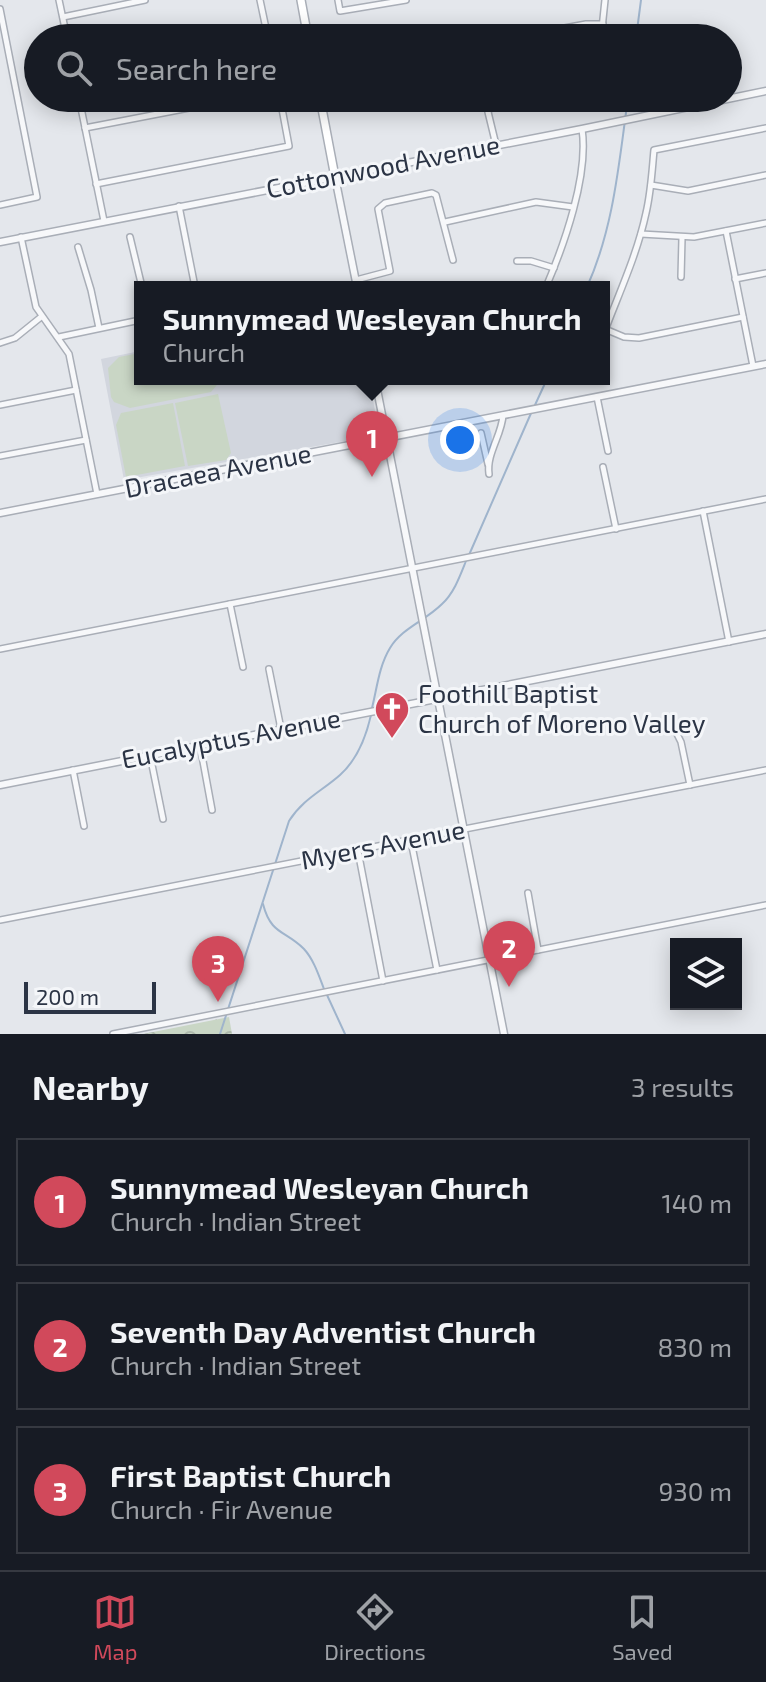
<!DOCTYPE html>
<meta charset="utf-8">
<style>
:root{--surface:#171b24;--page:#20242c;--text:#f1f3f6;--muted:#9ea1a6;--line:#363941;--accent:#d1495b}
body{margin:0;font-family:"Exo 2",sans-serif;background:var(--page);color:var(--text)}
.controls{position:absolute;right:24px;bottom:24px;display:grid;overflow:hidden;border-radius:0px;box-shadow:0 4px 20px #0003}
.controls button{width:72px;height:72px;display:grid;place-items:center;padding:0;border:0;border-bottom:2px solid var(--line);background:var(--surface);color:var(--text);font:40px sans-serif}
.scale{position:absolute;left:24px;bottom:20px;width:132px;box-sizing:border-box;padding-left:8px;border:4px solid #2b3445;border-top:0;font-size:22px;line-height:28px;white-space:nowrap;color:#2b3445;-webkit-text-stroke:6px #f4f6f9;paint-order:stroke}
.you{position:absolute;left:460px;top:440px;width:28px;height:28px;margin:-20px;border:6px solid #fff;border-radius:50%;background:#1a73e8;box-shadow:0 0 0 12px #1a73e833}
.badge{display:grid;place-items:center;width:52px;height:52px;border-radius:50%;background:var(--accent);color:#fff;font-size:26px;font-weight:700}
.pin{position:absolute;translate:-50% -66px;filter:drop-shadow(0 2px 4px #0008)}
.pin::after{content:'';position:absolute;top:42px;width:28px;height:24px;background:inherit;clip-path:polygon(0 0,100% 0,50% 100%)}
.popup{position:absolute;left:134px;top:281px;width:476px;height:104px;box-sizing:border-box;display:grid;place-content:center;border-radius:0px;background:var(--surface);filter:drop-shadow(0 2px 6px #0005);font-size:26px;white-space:nowrap;color:var(--muted)}
.popup b{font-size:30px;color:var(--text)}
.popup::after{content:'';position:absolute;left:50%;top:100%;margin-left:-16px;border:16px solid transparent;border-top-color:var(--surface)}
.list{margin:0;padding:0;list-style:none}
h2{display:flex;justify-content:space-between;align-items:center;height:104px;margin:0;padding:0 32px;font-size:34px}
h2 small{font-size:26px;font-weight:400;color:var(--muted)}
.list li{display:grid;grid-template-columns:52px 1fr auto;gap:24px;align-items:center;box-sizing:border-box;height:128px;margin:0 16px 16px;padding:0 16px;border:2px solid var(--line);border-radius:0px}
.list b{display:block;font-size:30px;white-space:nowrap}
.list p{margin:0;font-size:26px;white-space:nowrap;color:var(--muted)}
.list em{font-size:26px;font-style:normal;color:var(--muted)}
.icon{flex:none;width:44px;height:44px;fill:none;stroke:currentColor;stroke-width:2;stroke-linecap:round;stroke-linejoin:round}
.map{position:relative;flex:none;width:766px;height:1034px;overflow:hidden}
.search{position:absolute;background:var(--surface);box-shadow:0 4px 20px #0003;left:24px;right:24px;top:24px;height:88px;display:flex;align-items:center;gap:20px;box-sizing:border-box;padding:0 28px;border-radius:44px;color:var(--muted);font-size:30px}
.sheet{height:536px;background:var(--surface)}
nav{display:flex;justify-content:space-around;align-items:center;box-sizing:border-box;height:112px;border-top:2px solid var(--line);background:var(--surface);font-size:22px;color:var(--muted)}
nav a{display:grid;justify-items:center;gap:4px}
nav .on{color:var(--accent)}
.map>svg:first-child{display:block}
.built{fill:#d2d6de}
.park{fill:url(#park-crowns)}
.garden{fill:#c9d6c5}
.lines{fill:none;stroke-linecap:round;stroke-linejoin:round}
.stream{stroke:#9fb4cc;stroke-width:2}
.minor-casing{stroke:#a9aeb7;stroke-width:8}
.tertiary-casing{stroke:#a9aeb7;stroke-width:9}
.secondary-casing{stroke:#a9aeb7;stroke-width:10}
.minor{stroke:#f7f8fa;stroke-width:5}
.tertiary{stroke:#f7f8fa;stroke-width:6}
.secondary{stroke:#fff;stroke-width:7}
.labels{text-anchor:middle;stroke-width:6;stroke-linejoin:round;paint-order:stroke}
.street-label{font-size:26px;fill:#2b3445;stroke:#f4f6f9}
.poi-label{font-size:26px;fill:#2b3445;stroke:#f4f6f9;text-anchor:start}
</style>
<div class="map">
<svg width="766" height="1034" viewBox="0 0 766 1034">
<defs>
<pattern id="park-crowns" width="20" height="18" patternUnits="userSpaceOnUse" patternTransform="scale(2)"><rect width="20" height="18" fill="#c9d6c5"/><path d="M2 6a3 3 0 1 1 6 0M12 15a3 3 0 1 1 6 0" fill="none" stroke="#adb8ab"/></pattern>
</defs>
<rect width="100%" height="100%" fill="#e4e7ec"/>
<polygon class="built" points="140,351 140,379 369,379 379,432 374,436 124,480 101,359"/>
<polygon class="park" points="229,1017 232,1034 143,1034"/>
<g class="garden">
<polygon points="140,353 140,379 222,379 211,392 130,408 114,402 111,397 108,368 119,357"/>
<polygon points="218,394 231,453 226,460 188,466 175,403"/>
<polygon points="173,403 185,466 126,477 116,425 121,413"/>
</g>
<g class="lines">
<g class="stream">
<polyline points="636,38 641,0"/>
<path d="M587 287C614 227 619 162 628 98"/>
<polyline points="535,405 547,379"/>
<polyline points="469,555 532,411"/>
<path d="M372 708C377 688 379 666 390 648 402 628 425 621 442 604 454 593 460 576 466 561"/>
<path d="M263 904C271 935 285 930 304 949 314 960 319 976 324 989"/>
<polyline points="327,995 345,1034"/>
<path d="M220 1034 289 821C303 799 322 791 340 775 358 759 366 737 371 715"/>
</g>
<g class="minor-casing">
<g id="minor">
<polyline points="59,0 67,38"/>
<polyline points="260,0 268,38"/>
<polyline points="338,0 340,11 406,0"/>
<polyline points="0,9 37,197 0,205"/>
<polyline points="63,17 145,0"/>
<polyline points="511,38 586,24 603,24"/>
<polyline points="601,38 605,0"/>
<polyline points="79,98 104,221"/>
<polyline points="85,128 220,102"/>
<polyline points="496,145 488,112 493,104 525,98"/>
<polyline points="96,184 289,146 280,98"/>
<polyline points="651,185 688,191 766,175"/>
<polyline points="179,206 195,287"/>
<polyline points="445,222 536,202 573,207"/>
<polyline points="726,231 753,366"/>
<polyline points="641,234 694,237 766,223"/>
<polyline points="21,237 36,307 69,354 97,494"/>
<polyline points="130,237 142,287"/>
<polyline points="78,247 91,290 99,328"/>
<polyline points="517,261 531,261 554,268"/>
<polyline points="681,277 682,238"/>
<polyline points="735,279 766,273"/>
<polyline points="356,280 390,271 378,209 385,203 432,193 436,195 453,260"/>
<path d="M546 287C564 245 589 175 582 129"/>
<polyline points="605,329 624,337 639,338 743,317"/>
<path d="M604 333C619 293 637 255 646 213 651 192 652 171 654 150L766 128"/>
<polyline points="59,337 140,320"/>
<polyline points="0,343 15,338 41,317"/>
<polyline points="597,397 608,451"/>
<polyline points="0,405 76,390"/>
<polyline points="481,433 488,464"/>
<polyline points="0,456 86,440"/>
<polyline points="603,467 616,529"/>
<path d="M489 474C486 454 502 435 503 415"/>
<polyline points="703,511 729,642"/>
<polyline points="230,604 243,667"/>
<polyline points="0,649 766,499"/>
<polyline points="269,669 281,729"/>
<polyline points="675,730 681,742 690,785"/>
<polyline points="200,745 212,810"/>
<polyline points="150,755 163,819"/>
<polyline points="73,770 84,826"/>
<polyline points="411,841 437,970"/>
<polyline points="358,851 383,981"/>
<polyline points="528,893 538,950"/>
<polyline points="0,920 766,770"/>
<polyline points="113,1034 766,905"/>
</g>
</g>
<g class="tertiary-casing">
<g id="tertiary">
<polyline points="335,177 357,287"/>
<polyline points="0,242 582,129 766,91"/>
<polyline points="375,379 504,1034"/>
<polyline points="0,513 766,364"/>
<polyline points="0,785 766,634"/>
</g>
</g>
<g class="secondary-casing">
<g id="secondary">
<polyline points="301,0 308,38"/>
<polyline points="320,98 335,177"/>
</g>
</g>
<use href="#minor" class="minor"/>
<use href="#tertiary" class="tertiary"/>
<use href="#secondary" class="secondary"/>
</g>
<defs>
<g id="church-pin" transform="scale(1.8)"><path d="M0 17L-7.5 6A9.5 9.5 0 1 1 7.5 6Z" fill="#d1495b" stroke="#f4f6f9"/><path d="M-1.2-6h2.4v3.5h3.3v2.4h-3.3V6h-2.4V-.1h-3.3v-2.4h3.3Z" fill="#fff"/></g>
</defs>
<g fill-rule="evenodd">
<use href="#church-pin" x="392" y="709"/>
</g>
<g class="labels">
<g class="street-label">
<text transform="translate(383 167) rotate(-11)" y="9">Cottonwood Avenue</text>
<text transform="translate(218 471) rotate(-11)" y="9">Dracaea Avenue</text>
<text transform="translate(231 739) rotate(-11)" y="9">Eucalyptus Avenue</text>
<text transform="translate(383 845) rotate(-11)" y="9">Myers Avenue</text>
</g>
<g class="poi-label">
<text x="418" y="703">Foothill Baptist<tspan x="418" dy="30">Church of Moreno Valley</tspan></text>
</g>
</g>
</svg>
<div class="controls">
<button><svg class="icon" aria-label="layers" viewBox="0 0 24 24"><path d="M12 4l9 5-9 5-9-5zM3 14l9 5 9-5"/></svg></button>
</div>
<div class="scale">200 m</div>
<div class="you"></div>
<div class="pin badge" style="left:372px;top:477px">1</div>
<div class="popup"><b>Sunnymead Wesleyan Church</b>Church</div>
<div class="pin badge" style="left:509px;top:987px">2</div>
<div class="pin badge" style="left:218px;top:1002px">3</div>
<div class="search"><svg class="icon" aria-label="search" viewBox="0 0 24 24"><circle cx="10" cy="10" r="6"/><path d="M15 15l6 6"/></svg>Search here</div>
</div>
<section class="sheet">
<h2>Nearby<small>3 results</small></h2>
<ul class="list">
<li><span class="badge">1</span><div><b>Sunnymead Wesleyan Church</b><p>Church · Indian Street</p></div><em>140 m</em></li>
<li><span class="badge">2</span><div><b>Seventh Day Adventist Church</b><p>Church · Indian Street</p></div><em>830 m</em></li>
<li><span class="badge">3</span><div><b>First Baptist Church</b><p>Church · Fir Avenue</p></div><em>930 m</em></li>
</ul>
</section>
<nav>
<a class="on"><svg class="icon" aria-label="map" viewBox="0 0 24 24"><path d="M3 6l6-2 6 2 6-2v14l-6 2-6-2-6 2zM9 4v14M15 6v14"/></svg>Map</a>
<a><svg class="icon" aria-label="directions" viewBox="0 0 24 24"><path d="M12 3l9 9-9 9-9-9zM9 14v-3h6M13 9l2 2-2 2"/></svg>Directions</a>
<a><svg class="icon" aria-label="saved" viewBox="0 0 24 24"><path d="M7 4h10v16l-5-4-5 4z"/></svg>Saved</a>
</nav>
